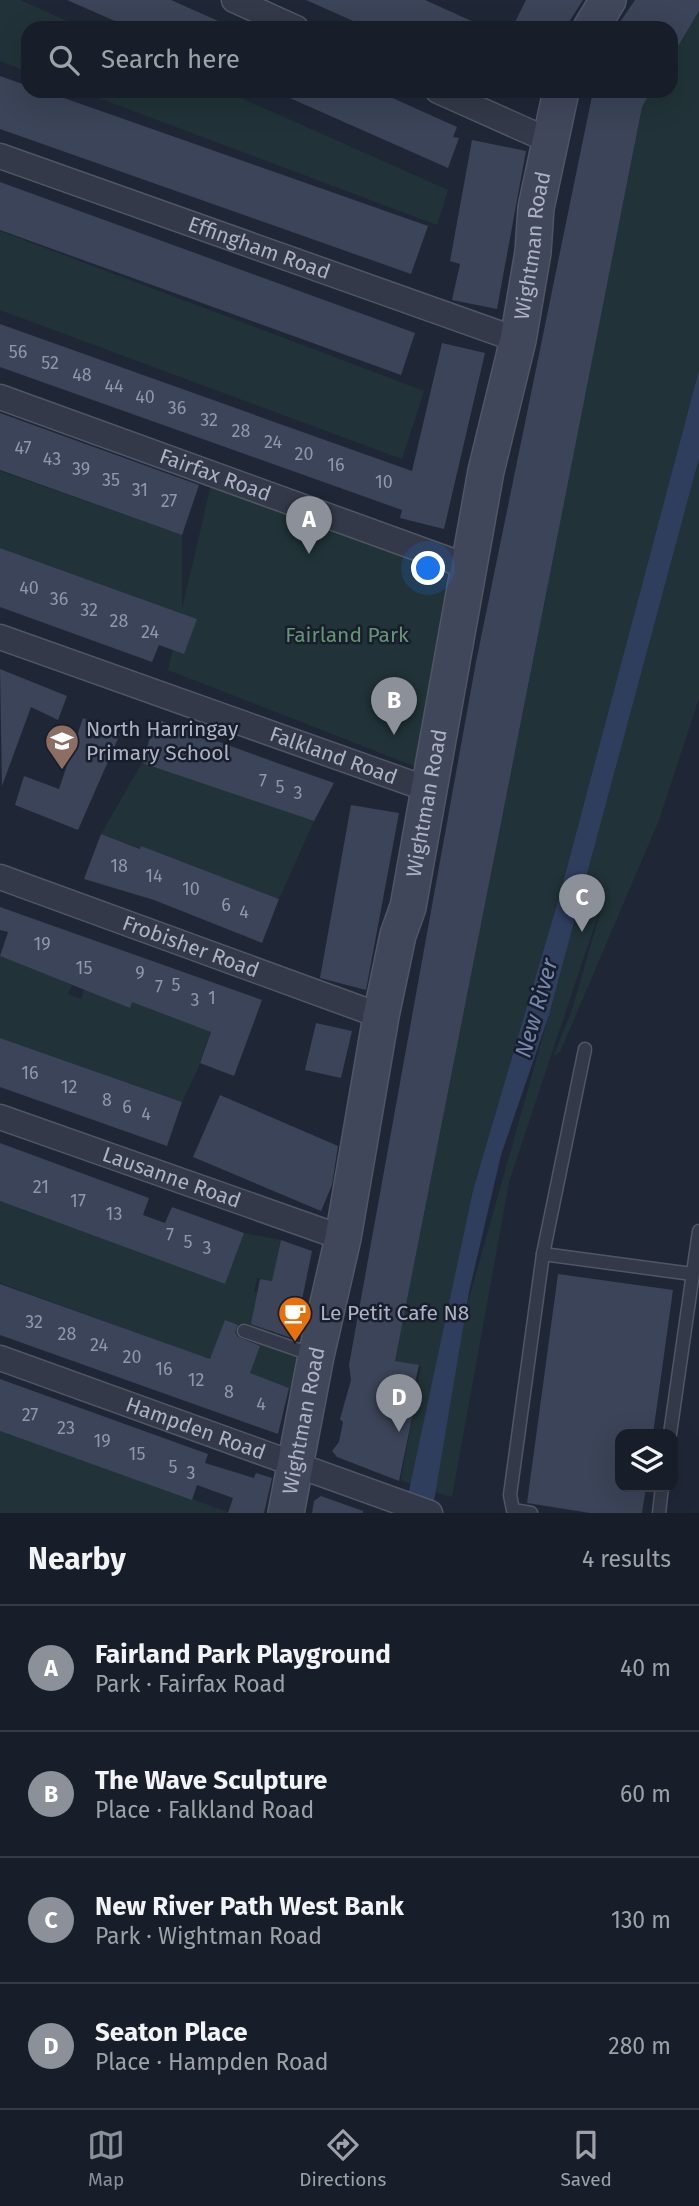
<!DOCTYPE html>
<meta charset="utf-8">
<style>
:root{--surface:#171d29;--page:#242a35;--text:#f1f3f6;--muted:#9ea2a8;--line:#363b46;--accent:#8c9099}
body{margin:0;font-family:"Fira Sans",sans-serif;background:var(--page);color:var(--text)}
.controls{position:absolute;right:21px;bottom:21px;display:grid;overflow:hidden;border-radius:14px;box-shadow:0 7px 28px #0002}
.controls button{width:63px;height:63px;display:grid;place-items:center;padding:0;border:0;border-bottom:2px solid var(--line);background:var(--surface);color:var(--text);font:35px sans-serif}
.you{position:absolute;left:429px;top:569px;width:24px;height:24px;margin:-18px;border:5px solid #fff;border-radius:50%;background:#1a73e8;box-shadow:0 0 0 10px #1a73e833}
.badge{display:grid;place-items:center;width:46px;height:46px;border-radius:50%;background:var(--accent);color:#fff;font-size:23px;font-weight:700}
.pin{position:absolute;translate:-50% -58px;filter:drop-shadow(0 2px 4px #0008)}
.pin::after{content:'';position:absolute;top:37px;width:24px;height:21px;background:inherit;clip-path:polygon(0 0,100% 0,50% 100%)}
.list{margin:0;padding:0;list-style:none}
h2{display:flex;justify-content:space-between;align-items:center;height:91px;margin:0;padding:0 28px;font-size:30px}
h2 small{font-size:23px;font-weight:400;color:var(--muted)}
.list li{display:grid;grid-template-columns:46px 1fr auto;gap:21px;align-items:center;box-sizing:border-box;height:126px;padding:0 28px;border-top:2px solid var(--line)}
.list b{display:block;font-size:26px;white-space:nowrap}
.list p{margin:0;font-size:23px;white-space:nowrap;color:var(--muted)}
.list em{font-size:23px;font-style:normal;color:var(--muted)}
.icon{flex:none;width:38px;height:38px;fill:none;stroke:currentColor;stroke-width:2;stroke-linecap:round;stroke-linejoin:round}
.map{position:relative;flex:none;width:699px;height:1513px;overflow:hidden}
.search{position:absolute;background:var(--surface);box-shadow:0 7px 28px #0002;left:21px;right:21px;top:21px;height:77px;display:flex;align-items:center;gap:18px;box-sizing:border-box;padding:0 24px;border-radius:21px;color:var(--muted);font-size:26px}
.sheet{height:595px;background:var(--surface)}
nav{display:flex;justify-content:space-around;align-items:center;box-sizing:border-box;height:98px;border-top:2px solid var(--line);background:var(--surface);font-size:19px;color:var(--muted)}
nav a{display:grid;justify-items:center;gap:4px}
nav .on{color:var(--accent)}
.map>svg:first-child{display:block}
.green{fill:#213338}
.water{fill:#303e5d}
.building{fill:#3b4458}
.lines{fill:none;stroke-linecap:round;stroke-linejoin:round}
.service-casing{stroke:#505666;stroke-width:15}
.minor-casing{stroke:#505666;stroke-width:27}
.secondary-casing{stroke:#505666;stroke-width:38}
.service{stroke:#333948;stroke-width:12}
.minor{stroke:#333948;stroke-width:24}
.secondary{stroke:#40475b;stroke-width:35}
.labels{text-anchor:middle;stroke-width:5;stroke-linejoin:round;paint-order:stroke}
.number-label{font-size:18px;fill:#9097aa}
.street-label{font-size:21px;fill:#adb3c5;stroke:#181e2c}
.park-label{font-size:21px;fill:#649675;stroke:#181e2c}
.poi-label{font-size:21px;fill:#adb3c5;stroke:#181e2c;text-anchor:start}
.water-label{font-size:23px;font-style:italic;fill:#7486ae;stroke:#181e2c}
</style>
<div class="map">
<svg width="699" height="1513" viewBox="0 0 699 1513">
<rect width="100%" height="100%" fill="#1f2737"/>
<g class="green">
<polygon points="0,0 20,0 83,28 28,28 28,72 0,61"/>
<polygon points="699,11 699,370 560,894 472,1193 411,1484 401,1480 421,1366 395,1361 642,107 651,91 671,91 671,58"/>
<polygon points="80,91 225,91 448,190 437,225"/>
<polygon points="0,231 424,391 402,459 0,310"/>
<polygon points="699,456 699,698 659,820 560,1052 553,1056 571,1013 610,879 509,1182 452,1497 431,1491 466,1309 549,1015"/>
<polygon points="0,471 182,535 182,609 211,485 464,570 419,768 168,670 181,613 0,548"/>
<polygon points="142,763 314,821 279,899 101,834"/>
<polygon points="0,956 72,985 68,994 81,999 85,987 119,977 111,1000 130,1007 139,984 218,1010 198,1068 182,1102 0,1038"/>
<polygon points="0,1201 225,1284 244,1233 281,1240 272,1281 257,1278 254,1292 277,1297 270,1332 278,1334 276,1339 239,1324 236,1332 300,1357 294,1390 0,1283"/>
<polygon points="0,1431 228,1512 228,1513 0,1513"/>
</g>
<polygon class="water" points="699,370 699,458 549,1015 501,1155 469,1292 432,1513 406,1505 473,1190 560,894"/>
<g class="building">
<polygon points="67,0 171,0 234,28 131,28"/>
<polygon points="306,0 425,0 487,28 369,28"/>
<polygon points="526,0 583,0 565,28 512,28"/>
<polygon points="635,0 699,0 699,11 671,58 671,28 616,28"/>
<polygon points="0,76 28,86 28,91 44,91 428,226 411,274 0,129"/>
<polygon points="274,91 377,91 457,127 453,137 459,138 448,168"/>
<polygon points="593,91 651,91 642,107 395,1361 419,1365 414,1387 418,1388 399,1481 337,1457 332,1451 339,1442 343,1422 340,1419 351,1380 349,1365 476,662"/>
<polygon points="472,140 526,151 497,309 452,300 460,264 450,261"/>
<polygon points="0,182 415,333 401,375 0,230"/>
<polygon points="0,324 412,471 442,343 485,353 444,529 400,518 402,510 0,367"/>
<polygon points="0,413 199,485 182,535 0,470"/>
<polygon points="0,548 197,619 184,654 159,645 152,662 0,607"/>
<polygon points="0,669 67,696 58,720 31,707 2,786"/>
<polygon points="83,718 120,734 78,830 15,805 24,776 59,789"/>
<polygon points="156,719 280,764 334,783 314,821 142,763"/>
<polygon points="351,805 399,813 366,990 320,978"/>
<polygon points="101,834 140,849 141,846 279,899 262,943 154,900 84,879"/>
<polygon points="0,907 262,1000 234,1076 200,1063 211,1032 132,1002 130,1008 0,956 8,932 0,930"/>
<polygon points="316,1023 352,1031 341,1078 305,1070"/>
<polygon points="0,1038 182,1102 167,1146 0,1087"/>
<polygon points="220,1095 338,1146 332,1185 321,1211 193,1157"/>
<polygon points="0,1143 149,1198 143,1215 165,1223 172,1207 244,1233 225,1284 0,1201"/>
<polygon points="281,1240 312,1251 294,1339 251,1324 260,1279 272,1281"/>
<polygon points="558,1274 673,1290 653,1434 620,1434 620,1487 646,1487 642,1513 590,1513 527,1503"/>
<polygon points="0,1284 210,1359 225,1320 238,1325 235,1332 238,1337 260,1346 250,1373 289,1388 278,1434 0,1335"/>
<polygon points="0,1379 208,1454 205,1463 254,1478 256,1473 272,1478 264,1513 228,1513 233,1498 197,1485 192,1500 0,1431"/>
<polygon points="321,1496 363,1511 363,1513 312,1513 314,1501"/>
</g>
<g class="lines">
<g class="service-casing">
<g id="service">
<polyline points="543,1254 585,1049"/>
<polyline points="244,1331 313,1355"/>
<polyline points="670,1434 699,1231"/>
<polyline points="531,1513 513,1510 510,1495 543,1254 692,1274"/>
<polyline points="659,1513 662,1487"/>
</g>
</g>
<g class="minor-casing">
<g id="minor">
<polyline points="234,0 296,28"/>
<polyline points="438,91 550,141"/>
<path id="s1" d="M0 156 518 340"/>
<path id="s2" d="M0 397 469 567"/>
<path id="s3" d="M0 637 430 790"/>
<path id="s4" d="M0 877 381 1016"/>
<path id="s5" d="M0 1117 343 1238"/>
<path id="s6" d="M0 1358 430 1513"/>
</g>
</g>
<g class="secondary-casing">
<g id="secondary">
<polyline points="591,28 608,0"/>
<path id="s7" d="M286 1513 316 1356 343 1238 381 1016 398 935 408 907 486 471 518 340 533 252 536 208 561 91"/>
</g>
</g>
<use href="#service" class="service"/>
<use href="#minor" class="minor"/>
<use href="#secondary" class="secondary"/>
</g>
<defs>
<g id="school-pin" transform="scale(1.75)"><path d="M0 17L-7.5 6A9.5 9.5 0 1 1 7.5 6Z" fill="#8d6e63" stroke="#181e2c"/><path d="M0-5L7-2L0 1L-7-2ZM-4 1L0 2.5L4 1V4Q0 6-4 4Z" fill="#fff"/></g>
<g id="cafe-pin" transform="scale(1.75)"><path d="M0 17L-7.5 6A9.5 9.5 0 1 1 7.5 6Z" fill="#e8710a" stroke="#181e2c"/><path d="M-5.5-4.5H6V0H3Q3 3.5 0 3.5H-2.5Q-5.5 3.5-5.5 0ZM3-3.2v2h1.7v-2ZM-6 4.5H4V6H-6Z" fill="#fff"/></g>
</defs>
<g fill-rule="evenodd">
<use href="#school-pin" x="62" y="741"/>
<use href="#cafe-pin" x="295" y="1313"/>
</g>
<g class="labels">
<g class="number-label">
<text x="18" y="358">56</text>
<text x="50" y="369">52</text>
<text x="82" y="381">48</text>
<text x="114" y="392">44</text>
<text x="145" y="403">40</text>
<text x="177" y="414">36</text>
<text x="209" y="426">32</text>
<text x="241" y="437">28</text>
<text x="273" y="448">24</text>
<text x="23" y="454">47</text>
<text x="304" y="460">20</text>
<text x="52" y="465">43</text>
<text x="336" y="471">16</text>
<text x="81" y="475">39</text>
<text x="111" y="486">35</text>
<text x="384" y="488">10</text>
<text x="140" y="496">31</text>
<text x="169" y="507">27</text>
<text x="29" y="594">40</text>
<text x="59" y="605">36</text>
<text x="89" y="616">32</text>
<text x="119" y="627">28</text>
<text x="150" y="638">24</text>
<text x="263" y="787">7</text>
<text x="280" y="793">5</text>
<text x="298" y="799">3</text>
<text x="119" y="872">18</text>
<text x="154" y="882">14</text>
<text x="191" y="895">10</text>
<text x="226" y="911">6</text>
<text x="244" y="918">4</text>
<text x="42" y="950">19</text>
<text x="84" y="974">15</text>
<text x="140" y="979">9</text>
<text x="176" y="991">5</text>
<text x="159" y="993">7</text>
<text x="212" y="1004">1</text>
<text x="195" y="1006">3</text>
<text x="30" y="1079">16</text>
<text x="69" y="1093">12</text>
<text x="107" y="1106">8</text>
<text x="127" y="1113">6</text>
<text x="146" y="1120">4</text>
<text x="41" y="1193">21</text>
<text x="78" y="1207">17</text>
<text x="114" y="1220">13</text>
<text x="170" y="1241">7</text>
<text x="188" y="1248">5</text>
<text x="207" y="1254">3</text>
<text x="34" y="1328">32</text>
<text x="67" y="1340">28</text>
<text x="99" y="1351">24</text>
<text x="132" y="1363">20</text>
<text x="164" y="1375">16</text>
<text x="196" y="1386">12</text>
<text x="229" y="1398">8</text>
<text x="261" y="1410">4</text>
<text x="30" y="1421">27</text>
<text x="66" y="1434">23</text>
<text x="102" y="1447">19</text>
<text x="137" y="1460">15</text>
<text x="173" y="1473">5</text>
<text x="191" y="1479">3</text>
</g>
<g class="street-label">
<text dy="7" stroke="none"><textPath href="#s7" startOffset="1292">Wightman Road</textPath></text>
<text dy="7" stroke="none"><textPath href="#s1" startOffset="275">Effingham Road</textPath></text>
<text dy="7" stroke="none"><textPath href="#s2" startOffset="229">Fairfax Road</textPath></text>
<text dy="7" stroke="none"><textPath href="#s3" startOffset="354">Falkland Road</textPath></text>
<text dy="7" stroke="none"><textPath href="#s7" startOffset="724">Wightman Road</textPath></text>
<text dy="7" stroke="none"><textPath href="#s4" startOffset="203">Frobisher Road</textPath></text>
<text dy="7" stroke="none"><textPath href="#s5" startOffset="182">Lausanne Road</textPath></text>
<text dy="7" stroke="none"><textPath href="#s7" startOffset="94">Wightman Road</textPath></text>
<text dy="7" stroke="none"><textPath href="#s6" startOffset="208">Hampden Road</textPath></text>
</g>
<g class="park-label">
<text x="347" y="642">Fairland Park</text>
</g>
<g class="poi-label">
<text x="86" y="736">North Harringay<tspan x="86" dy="24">Primary School</tspan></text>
<text x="320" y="1320">Le Petit Cafe N8</text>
</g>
<g class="water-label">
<text transform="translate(536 1008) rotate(-74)" y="8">New River</text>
</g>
</g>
</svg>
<div class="controls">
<button><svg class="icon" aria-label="layers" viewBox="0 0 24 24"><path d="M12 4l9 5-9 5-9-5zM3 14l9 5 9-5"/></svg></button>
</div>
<div class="you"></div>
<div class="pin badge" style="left:309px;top:554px">A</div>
<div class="pin badge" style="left:394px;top:735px">B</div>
<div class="pin badge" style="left:582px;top:932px">C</div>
<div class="pin badge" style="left:399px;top:1432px">D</div>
<div class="search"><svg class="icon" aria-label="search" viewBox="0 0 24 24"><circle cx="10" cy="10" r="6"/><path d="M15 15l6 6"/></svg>Search here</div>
</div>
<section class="sheet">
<h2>Nearby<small>4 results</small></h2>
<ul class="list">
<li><span class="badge">A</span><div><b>Fairland Park Playground</b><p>Park · Fairfax Road</p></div><em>40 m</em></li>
<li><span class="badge">B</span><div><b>The Wave Sculpture</b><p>Place · Falkland Road</p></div><em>60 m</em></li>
<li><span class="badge">C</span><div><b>New River Path West Bank</b><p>Park · Wightman Road</p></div><em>130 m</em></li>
<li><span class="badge">D</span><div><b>Seaton Place</b><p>Place · Hampden Road</p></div><em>280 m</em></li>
</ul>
</section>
<nav>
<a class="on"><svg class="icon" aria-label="map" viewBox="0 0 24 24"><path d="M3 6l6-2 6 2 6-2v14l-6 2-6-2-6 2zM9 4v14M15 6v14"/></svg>Map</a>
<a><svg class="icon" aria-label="directions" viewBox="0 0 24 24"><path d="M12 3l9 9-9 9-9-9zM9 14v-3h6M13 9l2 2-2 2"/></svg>Directions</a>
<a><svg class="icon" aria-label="saved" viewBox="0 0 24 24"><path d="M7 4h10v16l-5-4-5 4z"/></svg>Saved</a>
</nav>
